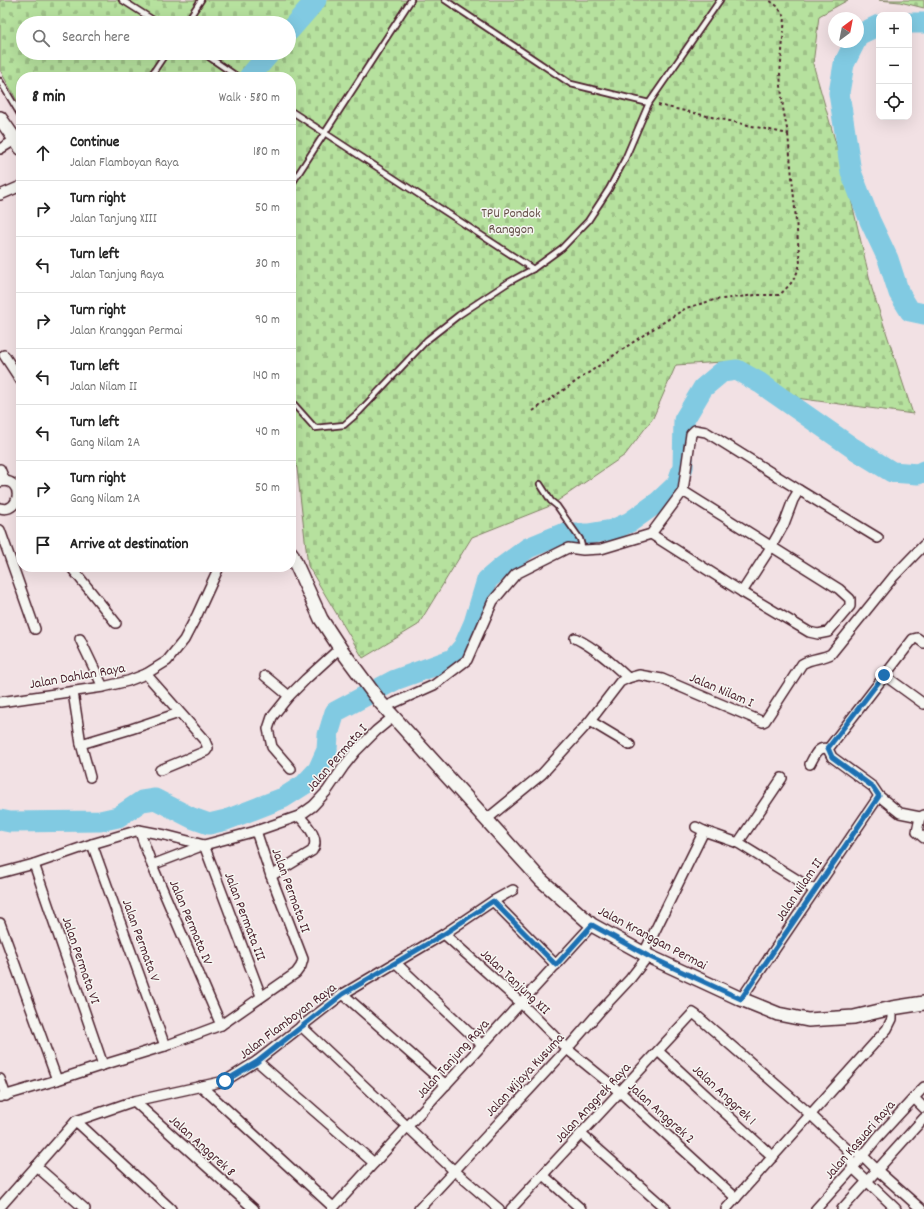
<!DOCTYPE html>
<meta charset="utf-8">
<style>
:root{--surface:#fff;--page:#f2f2f2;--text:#222;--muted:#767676;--line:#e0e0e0}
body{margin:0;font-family:Dekko,sans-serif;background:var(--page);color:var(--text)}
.controls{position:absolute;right:12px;top:12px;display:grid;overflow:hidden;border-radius:8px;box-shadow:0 4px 16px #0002}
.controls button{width:36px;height:36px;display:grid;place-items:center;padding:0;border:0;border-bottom:1px solid var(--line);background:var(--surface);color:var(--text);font:20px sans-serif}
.compass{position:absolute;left:828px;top:12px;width:36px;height:36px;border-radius:50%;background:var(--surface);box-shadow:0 4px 16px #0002;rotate:32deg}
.stop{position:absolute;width:12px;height:12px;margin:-9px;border:3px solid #1f6fb2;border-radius:50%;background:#fff}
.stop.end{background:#1f6fb2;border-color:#fff;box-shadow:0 1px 4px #0008}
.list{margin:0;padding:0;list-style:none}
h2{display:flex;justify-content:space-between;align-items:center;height:52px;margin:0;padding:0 16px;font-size:17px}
h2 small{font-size:13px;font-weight:400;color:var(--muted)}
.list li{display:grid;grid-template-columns:26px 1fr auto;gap:12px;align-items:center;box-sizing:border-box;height:56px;padding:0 16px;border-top:1px solid var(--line)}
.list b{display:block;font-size:15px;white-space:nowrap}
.list p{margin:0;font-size:13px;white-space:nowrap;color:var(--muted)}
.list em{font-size:13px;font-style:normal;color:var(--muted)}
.icon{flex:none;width:22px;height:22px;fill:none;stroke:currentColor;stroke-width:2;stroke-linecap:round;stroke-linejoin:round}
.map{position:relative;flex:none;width:924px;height:1209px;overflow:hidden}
.search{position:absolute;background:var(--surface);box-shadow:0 4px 16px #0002;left:16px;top:16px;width:280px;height:44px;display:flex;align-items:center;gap:10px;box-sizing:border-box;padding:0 14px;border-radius:22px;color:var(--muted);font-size:15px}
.panel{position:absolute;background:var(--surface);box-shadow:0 4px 16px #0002;left:16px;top:72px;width:280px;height:500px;border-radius:16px}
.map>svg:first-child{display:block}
.cemetery{fill:url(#cemetery-stones);stroke:#808064;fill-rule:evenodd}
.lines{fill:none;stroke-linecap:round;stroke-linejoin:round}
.river{stroke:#81cae2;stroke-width:21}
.lane-casing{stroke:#4a1f2b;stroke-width:8}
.street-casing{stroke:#4a1f2b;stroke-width:12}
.secondary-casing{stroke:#4a1f2b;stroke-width:16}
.path{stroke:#4a1f2b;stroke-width:2;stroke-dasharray:3 3;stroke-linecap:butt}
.lane{stroke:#f6f6f2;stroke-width:4.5}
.street{stroke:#f6f6f2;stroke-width:9}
.secondary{stroke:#f6f6f2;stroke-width:13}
.route{stroke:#1f6fb2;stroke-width:5}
.labels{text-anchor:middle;stroke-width:3;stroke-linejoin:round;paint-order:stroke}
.park-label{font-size:14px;fill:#655048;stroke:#f6f6f2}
.street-label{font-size:14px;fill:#4a1f2b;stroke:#f6f6f2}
</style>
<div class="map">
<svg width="924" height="1209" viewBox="0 0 924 1209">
<defs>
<pattern id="cemetery-stones" width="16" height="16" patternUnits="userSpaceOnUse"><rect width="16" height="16" fill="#b6e19e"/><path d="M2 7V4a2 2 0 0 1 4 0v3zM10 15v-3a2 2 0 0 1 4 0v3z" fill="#9ec188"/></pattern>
</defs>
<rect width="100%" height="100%" fill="#f2e1e4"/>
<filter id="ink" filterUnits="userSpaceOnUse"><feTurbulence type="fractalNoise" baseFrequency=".025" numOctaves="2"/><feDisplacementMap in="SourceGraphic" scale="8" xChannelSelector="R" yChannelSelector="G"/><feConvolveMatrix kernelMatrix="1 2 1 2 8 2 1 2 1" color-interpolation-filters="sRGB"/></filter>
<g filter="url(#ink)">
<g class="cemetery">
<path d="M0 0H848L819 16 813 64 847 182 872 289 913 414 796 398 737 361 676 365 653 418 625 455 550 506 472 537 418 625 363 658 308 566 297 468 291 448V77H21V108L0 70ZM23 23H289V53H23Z"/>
<polygon points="879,0 924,0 924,8 900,2"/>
</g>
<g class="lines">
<g class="river">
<polyline points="909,23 924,23"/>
<polyline points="289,31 316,0"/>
<polyline points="858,35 879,25"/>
<polyline points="855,42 844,64 839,93 851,172 870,221 888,259 899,293 910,311 924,314"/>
<polyline points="249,77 270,53"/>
<polyline points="0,820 10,822 100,821 118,817 142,801 155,799 192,818 209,824 226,820 283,798 305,784 318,770 327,750 328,735 335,712 395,680 453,659 464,646 474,623 487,580 501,568 528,548 562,534 588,534 612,530 630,522 658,502 677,484 683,467 684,420 703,388 722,372 737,370 760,383 853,448 892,472 918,474 924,471"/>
</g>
<g class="lane-casing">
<g id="lane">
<polyline points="122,0 158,23"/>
<polyline points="445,0 571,84 649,103"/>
<polyline points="186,23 201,0"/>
<polyline points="203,53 238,77"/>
<polyline points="150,77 166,53"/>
<polyline points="0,81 21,116"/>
<polyline points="291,111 533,269"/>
<polyline points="291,185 411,0"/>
<polyline points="291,401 315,428 344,425 359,412 427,340 459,315 509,282 533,269 562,248 588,221 609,189 625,159 649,103 720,0"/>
<polyline points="540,484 551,501 557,506 580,539 583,550"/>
</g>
</g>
<g class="street-casing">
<g id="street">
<polyline points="0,149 15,140"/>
<polyline points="0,195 21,186"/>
<polyline points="4,355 21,381"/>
<polyline points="0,469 5,481"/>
<path d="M0 482C24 476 22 514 0 508"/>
<polyline points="799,490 878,538"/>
<polyline points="683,491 691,434 695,430 706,432 799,490 793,500 784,524 771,547 742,592"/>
<polyline points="0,530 35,629"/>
<polyline points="71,567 116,623"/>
<path d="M575 638C595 648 611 662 628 678"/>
<polyline points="80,639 103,687"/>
<polyline points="924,643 917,638 913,639 828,749 832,757 873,787 879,796 900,813 920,817 924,815"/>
<polyline points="146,674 205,741 208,748 206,751 160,770"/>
<polyline points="884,675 924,704"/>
<polyline points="265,676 289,696"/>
<polyline points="73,692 81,744 90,777"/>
<polyline points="0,702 103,687 128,681 146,674 167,661 184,640 197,615 219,567"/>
<polyline points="385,707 434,685 467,660 493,601 516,574 568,548 583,550 601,549 651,534 742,592 809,632 818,634 828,632 850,606 850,599 839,589 683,491 651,534"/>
<polyline points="590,721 630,745"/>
<polyline points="81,744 131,729 179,713"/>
<path d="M810 764C814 757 818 745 828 749"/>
<polyline points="291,769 272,747 268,729 272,717 289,696 306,679 340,648"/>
<polyline points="920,817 917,832 924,838"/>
<path d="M487 819 542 774 590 721 620 682 628 678 639 675 662 679 763 722 765 721 802 664C811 658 822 659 831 654L894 576 924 545"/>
<polyline points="696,827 704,831 738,843 814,890"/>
<polyline points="139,830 152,865 221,1025"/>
<polyline points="738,843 782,778"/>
<polyline points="92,844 165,1046"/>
<polyline points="34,864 103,1065"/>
<polyline points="152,865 204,845 261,996"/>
<polyline points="0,873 34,864 92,844 139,830 165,835 204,845 256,831 299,816 313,806 327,791 344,766 356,751 376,731 393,717"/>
<path d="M271 876 312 851C321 839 307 825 299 816"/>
<polyline points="493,901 556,965"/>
<polyline points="0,923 57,1080"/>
<polyline points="444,934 521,1003 567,1049 620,1092 736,1198"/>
<polyline points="644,953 704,831"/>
<polyline points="396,963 482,1045"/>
<polyline points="343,994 446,1085"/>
<polyline points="741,999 879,796"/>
<polyline points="301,1026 450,1167 499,1209"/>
<polyline points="658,1051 773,1157"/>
<polyline points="257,1061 374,1163"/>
<polyline points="0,1079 6,1096"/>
<polyline points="201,1086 333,1207"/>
<polyline points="0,1097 57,1080 103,1065 165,1046 221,1025 296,973 301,966 303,959 271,876 256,831"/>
<polyline points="914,1098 924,1108"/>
<polyline points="134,1101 254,1209"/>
<polyline points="76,1121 171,1209"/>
<polyline points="581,1134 666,1209"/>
<polyline points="36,1166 85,1209"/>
<polyline points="543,1175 581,1209"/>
<polyline points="0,1207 76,1121 134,1101 225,1081 257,1061 343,994 444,934 493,901 513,890"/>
<polyline points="332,1209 592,925"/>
<polyline points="419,1209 567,1049 600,1011 630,979 648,956"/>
<polyline points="511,1209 693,1013 696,1015 811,1115 847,1149"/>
<polyline points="726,1209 887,1029 892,1019 892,1008"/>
<polyline points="816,1209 853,1168 878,1137 924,1087"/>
<polyline points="842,1209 924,1118"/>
<polyline points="896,1209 853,1168 847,1149 863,1156 877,1170 921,1209"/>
</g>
</g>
<g class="secondary-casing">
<g id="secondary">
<polyline points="0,118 21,148"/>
<polyline points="291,553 321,619 340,648 380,702 541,880 592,925 648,956 741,999 778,1014 808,1020 854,1017 892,1008 924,1003"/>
</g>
</g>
<g class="path">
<polyline points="658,105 788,134 783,108 780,74 785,17 777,6 769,0"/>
<path d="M533 411 645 334 686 308 714 300 756 295H779C790 286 797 277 800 263L788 134"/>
</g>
<use href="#lane" class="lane"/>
<use href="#street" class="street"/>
<use href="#secondary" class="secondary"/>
</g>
</g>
<g class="lines" filter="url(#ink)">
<polyline class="route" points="225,1081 257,1062 343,994 444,934 493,901 556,965 592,925 648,956 741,999 879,796 873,787 832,757 828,748 884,675"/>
</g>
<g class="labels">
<g class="park-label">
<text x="511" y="217">TPU Pondok<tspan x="511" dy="16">Ranggon</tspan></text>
</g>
<g class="street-label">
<text transform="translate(77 675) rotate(-10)" y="5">Jalan Dahlan Raya</text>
<text transform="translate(722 689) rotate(23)" y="5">Jalan Nilam I</text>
<text transform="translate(336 757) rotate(-49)" y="5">Jalan Permata I</text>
<text transform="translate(798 889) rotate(-56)" y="5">Jalan Nilam II</text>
<text transform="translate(292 890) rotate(70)" y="5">Jalan Permata II</text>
<text transform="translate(246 916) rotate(69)" y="5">Jalan Permata III</text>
<text transform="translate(192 922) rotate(67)" y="5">Jalan Permata IV</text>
<text transform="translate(653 937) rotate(28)" y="5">Jalan Kranggan Permai</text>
<text transform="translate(142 940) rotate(70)" y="5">Jalan Permata V</text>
<text transform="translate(82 960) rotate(71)" y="5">Jalan Permata VI</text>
<text transform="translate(516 981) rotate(43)" y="5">Jalan Tanjung XII</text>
<text transform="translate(287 1020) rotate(-37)" y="5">Jalan Flamboyan Raya</text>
<text transform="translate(452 1058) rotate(-48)" y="5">Jalan Tanjung Raya</text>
<text transform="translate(524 1074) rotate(-47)" y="5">Jalan Wijaya Kusuma</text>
<text transform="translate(725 1094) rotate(43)" y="5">Jalan Anggrek 1</text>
<text transform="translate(592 1102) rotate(-47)" y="5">Jalan Anggrek Raya</text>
<text transform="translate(662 1112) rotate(42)" y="5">Jalan Anggrek 2</text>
<text transform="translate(859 1139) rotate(-49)" y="5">Jalan Kasuari Raya</text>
<text transform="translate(203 1145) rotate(42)" y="5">Jalan Anggrek 8</text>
</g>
</g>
</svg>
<div class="controls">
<button>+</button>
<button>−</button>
<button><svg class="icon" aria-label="locate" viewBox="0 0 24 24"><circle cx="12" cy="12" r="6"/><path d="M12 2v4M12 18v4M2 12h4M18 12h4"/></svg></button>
</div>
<svg class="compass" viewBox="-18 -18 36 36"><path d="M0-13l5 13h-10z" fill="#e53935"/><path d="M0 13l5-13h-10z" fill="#767676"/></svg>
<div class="stop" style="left:225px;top:1081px"></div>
<div class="stop end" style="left:884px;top:675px"></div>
<div class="search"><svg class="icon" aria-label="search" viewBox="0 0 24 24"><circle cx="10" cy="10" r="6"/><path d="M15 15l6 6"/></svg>Search here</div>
<section class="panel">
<h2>8 min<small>Walk · 580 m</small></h2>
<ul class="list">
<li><svg class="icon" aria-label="ahead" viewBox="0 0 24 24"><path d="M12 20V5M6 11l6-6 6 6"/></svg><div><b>Continue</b><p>Jalan Flamboyan Raya</p></div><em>180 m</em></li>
<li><svg class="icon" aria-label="right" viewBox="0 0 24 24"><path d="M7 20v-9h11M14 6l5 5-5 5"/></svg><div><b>Turn right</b><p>Jalan Tanjung XIII</p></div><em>50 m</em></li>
<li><svg class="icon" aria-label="left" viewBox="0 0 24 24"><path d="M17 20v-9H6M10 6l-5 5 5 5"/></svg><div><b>Turn left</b><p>Jalan Tanjung Raya</p></div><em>30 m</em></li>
<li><svg class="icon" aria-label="right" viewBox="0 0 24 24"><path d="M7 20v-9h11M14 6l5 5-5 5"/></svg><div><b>Turn right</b><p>Jalan Kranggan Permai</p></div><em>90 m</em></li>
<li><svg class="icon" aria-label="left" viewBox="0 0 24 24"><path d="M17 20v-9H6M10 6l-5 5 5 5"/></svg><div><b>Turn left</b><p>Jalan Nilam II</p></div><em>140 m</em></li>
<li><svg class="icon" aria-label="left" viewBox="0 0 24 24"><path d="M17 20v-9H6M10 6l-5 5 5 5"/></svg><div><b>Turn left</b><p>Gang Nilam 2A</p></div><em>40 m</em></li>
<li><svg class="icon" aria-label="right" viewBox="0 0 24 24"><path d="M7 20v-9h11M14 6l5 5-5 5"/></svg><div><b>Turn right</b><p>Gang Nilam 2A</p></div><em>50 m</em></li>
<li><svg class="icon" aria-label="arrive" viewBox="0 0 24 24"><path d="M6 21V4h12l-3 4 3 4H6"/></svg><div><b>Arrive at destination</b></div></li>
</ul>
</section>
</div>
